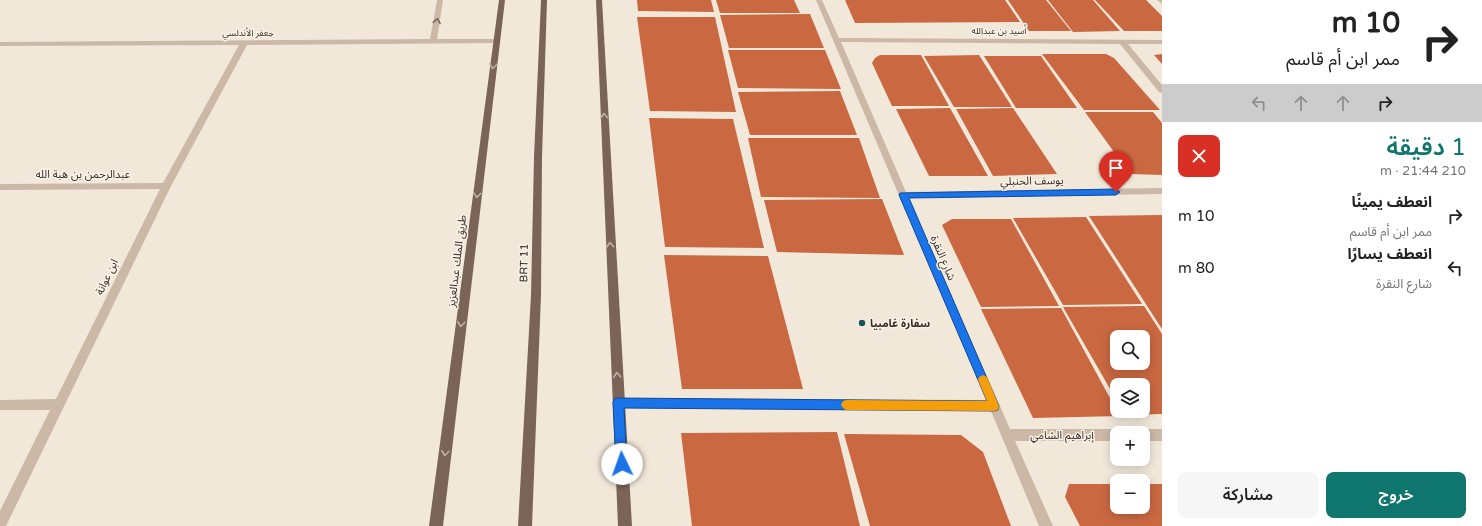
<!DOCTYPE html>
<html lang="ar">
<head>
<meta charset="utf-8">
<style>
	:root { --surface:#fff; --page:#f6f6f6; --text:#222; --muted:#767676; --accent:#0f766e }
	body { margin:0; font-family:"Varela Round","Noto Sans Arabic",sans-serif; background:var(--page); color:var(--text); direction:rtl; height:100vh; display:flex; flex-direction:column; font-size:15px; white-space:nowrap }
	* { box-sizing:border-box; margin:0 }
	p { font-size:13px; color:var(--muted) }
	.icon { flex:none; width:22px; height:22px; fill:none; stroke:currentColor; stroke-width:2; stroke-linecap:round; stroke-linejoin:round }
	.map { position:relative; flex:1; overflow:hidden; direction:ltr }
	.sheet { display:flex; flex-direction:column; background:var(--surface); width:320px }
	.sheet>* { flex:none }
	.banner { background:#fff; color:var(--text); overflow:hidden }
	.buttons { position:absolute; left:1110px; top:330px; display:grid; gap:8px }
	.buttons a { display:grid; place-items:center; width:40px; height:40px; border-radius:8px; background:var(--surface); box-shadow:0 2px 10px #0003; font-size:20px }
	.pin { position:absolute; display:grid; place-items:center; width:34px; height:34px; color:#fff; margin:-41px -17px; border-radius:50% 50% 50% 0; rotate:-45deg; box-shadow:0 0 4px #0007 }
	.pin .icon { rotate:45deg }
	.me { position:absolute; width:44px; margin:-22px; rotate:357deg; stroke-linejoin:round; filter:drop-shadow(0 0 3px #0008) }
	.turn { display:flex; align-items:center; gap:14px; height:84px; padding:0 16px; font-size:18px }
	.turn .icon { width:52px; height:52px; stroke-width:2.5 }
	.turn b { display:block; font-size:28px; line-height:34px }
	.lanes { display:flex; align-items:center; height:38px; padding:0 16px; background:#0003; justify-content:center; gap:20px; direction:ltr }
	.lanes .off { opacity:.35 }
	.round { display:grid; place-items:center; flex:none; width:42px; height:42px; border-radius:8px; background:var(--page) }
	.summary { display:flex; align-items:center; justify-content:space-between; height:68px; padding:0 16px }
	h1 { font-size:24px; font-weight:600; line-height:30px; color:var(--accent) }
	.cta { display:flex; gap:8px; margin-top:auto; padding:8px 16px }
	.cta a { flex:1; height:46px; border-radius:8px; background:var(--accent); color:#fff; font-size:16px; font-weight:600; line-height:46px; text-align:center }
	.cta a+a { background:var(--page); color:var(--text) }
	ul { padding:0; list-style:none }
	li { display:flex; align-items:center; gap:12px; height:52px; padding:0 16px }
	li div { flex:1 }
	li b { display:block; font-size:15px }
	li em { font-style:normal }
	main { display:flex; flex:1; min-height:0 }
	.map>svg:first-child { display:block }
</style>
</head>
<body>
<main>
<section class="sheet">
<div class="banner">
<div class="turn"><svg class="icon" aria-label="right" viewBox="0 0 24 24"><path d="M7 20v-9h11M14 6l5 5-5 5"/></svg><div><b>10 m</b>ممر ابن أم قاسم</div></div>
<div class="lanes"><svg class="icon off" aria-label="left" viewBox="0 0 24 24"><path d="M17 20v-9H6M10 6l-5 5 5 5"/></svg><svg class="icon off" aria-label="ahead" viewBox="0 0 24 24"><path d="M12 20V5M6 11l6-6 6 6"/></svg><svg class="icon off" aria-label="ahead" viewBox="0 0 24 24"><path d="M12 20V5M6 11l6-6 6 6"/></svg><svg class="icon" aria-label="right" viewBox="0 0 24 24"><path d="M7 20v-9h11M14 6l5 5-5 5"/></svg></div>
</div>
<div class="summary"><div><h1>1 دقيقة</h1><p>210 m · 21:44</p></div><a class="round" style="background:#d93025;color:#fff"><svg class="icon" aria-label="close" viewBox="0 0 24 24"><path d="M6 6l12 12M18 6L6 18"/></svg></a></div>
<ul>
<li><svg class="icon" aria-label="right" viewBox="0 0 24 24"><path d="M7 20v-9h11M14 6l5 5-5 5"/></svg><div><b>انعطف يمينًا</b><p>ممر ابن أم قاسم</p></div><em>10 m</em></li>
<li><svg class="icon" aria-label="left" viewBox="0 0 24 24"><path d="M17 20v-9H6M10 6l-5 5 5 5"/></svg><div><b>انعطف يسارًا</b><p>شارع النقرة</p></div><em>80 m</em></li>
</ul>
<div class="cta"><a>خروج</a><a>مشاركة</a></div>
</section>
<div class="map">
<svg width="1162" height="526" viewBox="0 0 1162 526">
	<rect width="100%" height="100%" fill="#f2e8da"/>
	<g fill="#c96841" fill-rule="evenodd">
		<polygon points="637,0 711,0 714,12 638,11"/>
		<polygon points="716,0 794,0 800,13 720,13"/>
		<polygon points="845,0 1005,0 1020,22 855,23"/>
		<polygon points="1008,0 1046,0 1071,31 1029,31"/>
		<polygon points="1048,0 1093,0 1120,31 1073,32"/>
		<polygon points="1095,0 1146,0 1162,16 1162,31 1124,31"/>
		<polygon points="810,14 824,48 729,48 720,15"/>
		<polygon points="637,17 715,17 736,112 650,111"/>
		<polygon points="728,50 825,50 841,89 738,88"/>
		<polygon points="1042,54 1106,54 1114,58 1160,110 1084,110"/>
		<polygon points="1162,54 1162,64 1154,55"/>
		<polygon points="880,55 921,55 949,106 892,106 872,63 875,58"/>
		<polygon points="979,55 1012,107 954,107 924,56"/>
		<polygon points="984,56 1041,56 1077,108 1016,108"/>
		<polygon points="840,91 857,135 750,135 738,92"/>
		<polygon points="950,108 988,176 929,176 896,109"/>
		<polygon points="1013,108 1057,174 993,176 956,109"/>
		<polygon points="1085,112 1153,112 1162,123 1162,175 1130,174"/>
		<polygon points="649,118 733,119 764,248 665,247"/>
		<polygon points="748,138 859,138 880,198 761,197"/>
		<polygon points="882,199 904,255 777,252 764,200"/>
		<polygon points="1162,215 1162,329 1089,216"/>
		<polygon points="1086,217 1142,304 1063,305 1013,218"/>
		<polygon points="952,219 1011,219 1059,306 981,307 942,225"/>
		<polygon points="664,255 768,256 803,389 682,389"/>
		<path d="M1144 306 1162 334V414L1125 415 1123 411H1143V385H1117V401L1063 307ZM1117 337H1143V363H1117Z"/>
		<polygon points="1061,308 1117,411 1120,416 1033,418 981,309"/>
		<polygon points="837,432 860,526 692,526 681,433"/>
		<polygon points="844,434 961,435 983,452 1011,526 870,526"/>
		<polygon points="1069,484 1117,484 1117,507 1143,507 1143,484 1162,484 1162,526 1080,526 1065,497"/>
	</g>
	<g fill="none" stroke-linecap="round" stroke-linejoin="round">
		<g fill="#cbb8a6" fill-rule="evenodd">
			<polygon points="437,0 443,0 437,39 496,39 500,41 496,43 247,45 171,186 6,526 0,526 0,511 50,410 0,410 0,400 56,399 160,189 0,190 0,184 163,183 239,45 0,46 0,42 430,39"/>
			<polygon points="816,0 822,0 839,38 1162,40 1162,44 1128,44 1162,85 1162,93 1159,92 1120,44 841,42 906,192 1162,188 1162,194 909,198 1010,429 1117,429 1121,431 1122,433 1117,433 1117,441 1015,441 1053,526 1039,526 991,411 618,408 614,407 612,403 614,399 618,398 986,400"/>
			<polygon points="1157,0 1162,0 1162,4"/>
			<polygon points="1143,429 1162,429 1162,441 1143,441 1143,433 1138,433"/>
		</g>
		<g fill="#796457" fill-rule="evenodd">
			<polygon points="499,0 505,0 443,526 429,526"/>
			<polygon points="541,0 547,0 542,157 541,295 532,526 518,526 531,295 534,157"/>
			<polygon points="596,0 602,0 632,526 618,526"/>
		</g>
	</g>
	<defs><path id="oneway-chevron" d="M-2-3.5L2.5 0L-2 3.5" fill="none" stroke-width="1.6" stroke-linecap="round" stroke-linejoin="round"/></defs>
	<use stroke="#796b60" href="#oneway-chevron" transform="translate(437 21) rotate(-80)"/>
	<g stroke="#c0b2a6">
		<use href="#oneway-chevron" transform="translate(493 66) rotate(97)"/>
		<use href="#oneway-chevron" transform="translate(604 116) rotate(-93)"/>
		<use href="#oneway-chevron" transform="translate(477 195) rotate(97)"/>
		<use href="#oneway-chevron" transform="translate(610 245) rotate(-93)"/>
		<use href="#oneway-chevron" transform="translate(461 324) rotate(97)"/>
		<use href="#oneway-chevron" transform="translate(617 375) rotate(-93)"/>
		<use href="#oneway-chevron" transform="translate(445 453) rotate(97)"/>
	</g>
	<polygon fill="#1a73e8" stroke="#114b97" points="1116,189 1120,192 1116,195 909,198 999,406 998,410 994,411 624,408 627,464 626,468 622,470 618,468 616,464 613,403 614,399 618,398 987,401 899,195 900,193"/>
	<polygon fill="#f59e0b" points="983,375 987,377 999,406 998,410 994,411 846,410 843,408 841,405 843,401 846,400 987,401 978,380 979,377"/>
	<circle fill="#1b5259" stroke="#faf2e6" stroke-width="1.5" cx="862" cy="323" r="4"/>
	<g text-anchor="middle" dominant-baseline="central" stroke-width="3" stroke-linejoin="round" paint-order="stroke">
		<g font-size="9" fill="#362c27" stroke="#faf2e6">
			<text x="999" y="31">أسيد بن عبدالله</text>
			<text x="248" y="33">جعفر الأندلسي</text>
		</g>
		<g font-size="11" fill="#362c27" stroke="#faf2e6">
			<text x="83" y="174">عبدالرحمن بن هبة الله</text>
			<text transform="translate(1032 181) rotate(-1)">يوسف الحنبلي</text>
			<text transform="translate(943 258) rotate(67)">شارع النقرة</text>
			<text transform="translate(457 261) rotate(-83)">طريق الملك عبدالعزيز</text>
			<text transform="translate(524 263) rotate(-89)">BRT 11</text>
			<text transform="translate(107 277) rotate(-64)">ابن عوانة</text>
			<text x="1062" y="435">إبراهيم الشامي</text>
		</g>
		<g font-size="11" font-weight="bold" fill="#362c27" stroke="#faf2e6" text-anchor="start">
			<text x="870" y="323">سفارة غامبيا</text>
		</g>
	</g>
</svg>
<div class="buttons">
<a><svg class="icon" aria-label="search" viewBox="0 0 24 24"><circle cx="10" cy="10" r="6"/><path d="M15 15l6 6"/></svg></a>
<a><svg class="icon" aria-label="layers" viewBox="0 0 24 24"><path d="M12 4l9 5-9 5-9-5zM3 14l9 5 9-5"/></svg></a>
<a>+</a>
<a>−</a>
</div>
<div class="pin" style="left:1116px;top:192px;background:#d93025"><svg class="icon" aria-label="arrive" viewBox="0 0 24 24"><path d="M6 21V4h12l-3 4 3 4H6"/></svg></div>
<svg class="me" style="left:622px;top:464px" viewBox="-20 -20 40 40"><circle r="19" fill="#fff"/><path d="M0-13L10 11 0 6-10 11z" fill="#1a73e8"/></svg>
</div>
</main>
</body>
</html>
